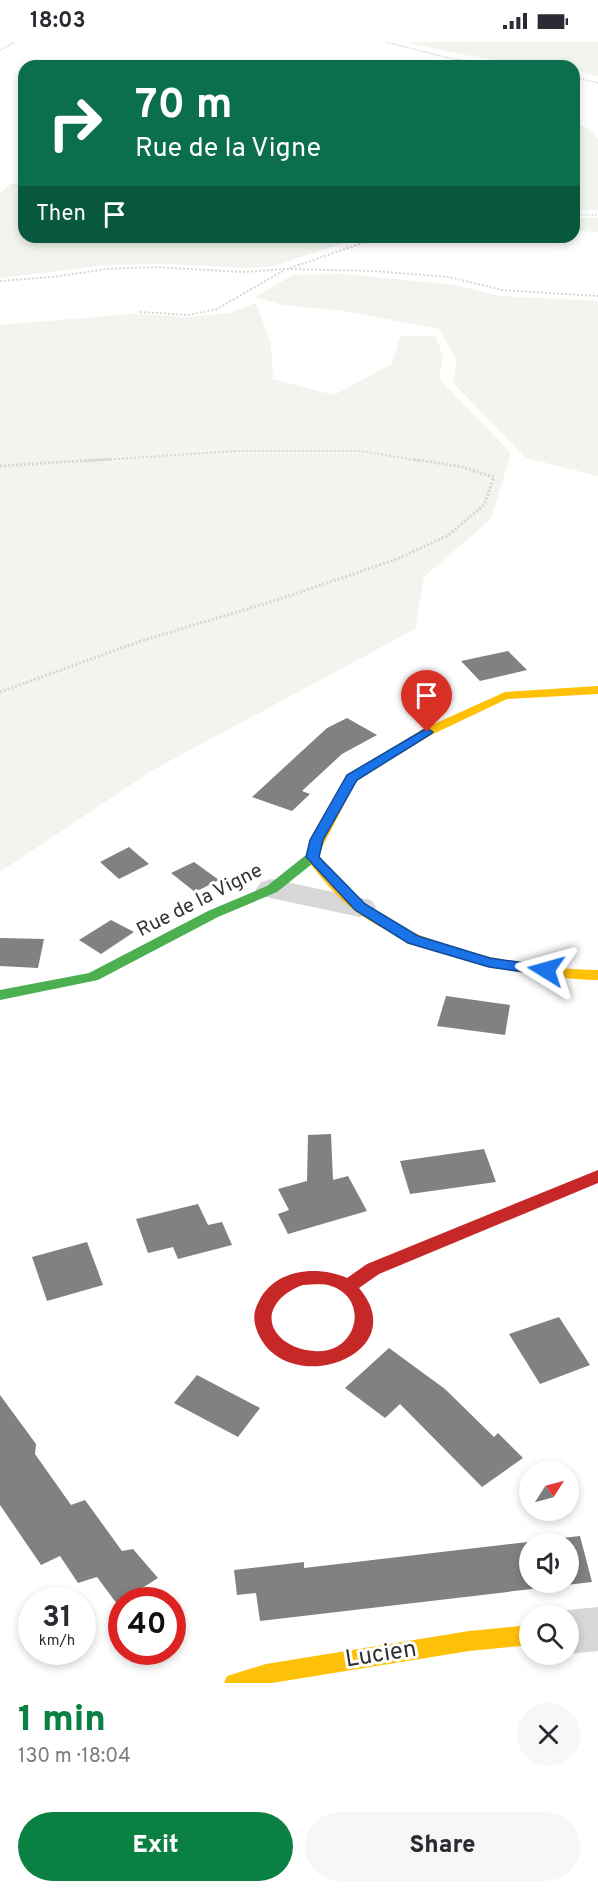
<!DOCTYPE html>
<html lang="en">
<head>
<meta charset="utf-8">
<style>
	:root { --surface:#fff; --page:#f7f7f7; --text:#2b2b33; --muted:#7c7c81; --accent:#0b8043 }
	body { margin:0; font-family:Overpass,sans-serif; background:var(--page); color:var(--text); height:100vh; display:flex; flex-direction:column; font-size:22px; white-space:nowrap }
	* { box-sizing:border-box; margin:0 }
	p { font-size:20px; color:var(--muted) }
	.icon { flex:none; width:33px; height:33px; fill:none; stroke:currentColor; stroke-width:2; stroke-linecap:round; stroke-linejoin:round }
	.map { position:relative; height:1641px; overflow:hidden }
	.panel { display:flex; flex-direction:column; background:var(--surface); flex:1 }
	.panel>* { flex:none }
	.hud { position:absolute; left:18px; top:18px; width:562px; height:183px; border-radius:18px; box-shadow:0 3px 9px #0003; background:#0b6e4f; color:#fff; overflow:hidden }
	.needle { width:39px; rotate:54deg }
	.fabs { position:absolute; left:519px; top:1419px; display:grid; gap:12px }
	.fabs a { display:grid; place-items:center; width:60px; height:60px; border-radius:50%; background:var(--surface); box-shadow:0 3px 9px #0003; font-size:30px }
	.speed { position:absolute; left:18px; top:1545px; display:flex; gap:12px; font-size:30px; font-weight:700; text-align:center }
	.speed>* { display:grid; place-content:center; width:78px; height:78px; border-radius:50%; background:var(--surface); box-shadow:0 3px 9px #0003; line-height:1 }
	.speed small { font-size:15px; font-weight:400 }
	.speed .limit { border:9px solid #d22; background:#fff; color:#111 }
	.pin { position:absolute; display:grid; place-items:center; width:51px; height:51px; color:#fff; margin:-62px -26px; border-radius:50% 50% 50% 0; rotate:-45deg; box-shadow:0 0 6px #0007 }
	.pin .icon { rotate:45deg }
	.me { position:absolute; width:66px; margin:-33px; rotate:278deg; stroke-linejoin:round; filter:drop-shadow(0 0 4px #0008) }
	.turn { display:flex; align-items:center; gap:21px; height:126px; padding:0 18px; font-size:27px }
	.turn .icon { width:78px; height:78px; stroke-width:2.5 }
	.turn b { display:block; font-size:42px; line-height:51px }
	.then { display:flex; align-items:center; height:57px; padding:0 18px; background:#0003; gap:12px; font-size:22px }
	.round { display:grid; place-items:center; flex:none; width:63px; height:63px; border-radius:32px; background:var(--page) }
	.summary { display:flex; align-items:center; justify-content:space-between; height:102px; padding:0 18px }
	h1 { font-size:36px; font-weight:800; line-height:45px; color:var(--accent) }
	.button { display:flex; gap:12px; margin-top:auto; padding:12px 18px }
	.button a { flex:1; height:69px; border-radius:36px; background:var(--accent); color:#fff; font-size:24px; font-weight:800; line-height:69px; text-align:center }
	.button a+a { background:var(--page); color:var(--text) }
	.status { display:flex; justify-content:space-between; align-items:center; height:42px; padding:0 30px; background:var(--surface); direction:ltr }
	.status svg { height:16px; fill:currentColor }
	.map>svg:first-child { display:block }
</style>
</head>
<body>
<div class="status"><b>18:03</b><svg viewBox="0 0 49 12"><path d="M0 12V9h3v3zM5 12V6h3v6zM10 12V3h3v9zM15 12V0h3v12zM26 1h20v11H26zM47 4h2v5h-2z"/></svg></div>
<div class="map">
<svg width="598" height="1641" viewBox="0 0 598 1641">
	<rect width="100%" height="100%" fill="#fff"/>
	<g fill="#f1f5ed">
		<path d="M405 0H598V34L575 28 574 24C518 24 460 13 405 0Z"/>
		<polygon points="579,83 588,86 598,97 598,168 575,169 575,86"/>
		<polygon points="24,139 24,195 361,195 274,224 248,226 163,222 108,223 0,236 0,151 11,142"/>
		<polygon points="574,176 598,176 598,190 575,189"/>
		<polygon points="343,232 456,243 499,254 598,259 598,434 526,416 453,341 457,319 439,287 345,269 282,263 255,255 293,233"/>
		<polygon points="256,261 271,302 273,337 334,353 392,322 400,294 436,294 443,315 439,337 511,411 491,477 424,535 415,587 153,728 0,830 0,283 132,272 190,275 229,271"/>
	</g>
	<g fill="#818181" fill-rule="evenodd">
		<polygon points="508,609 527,628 480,639 461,619"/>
		<polygon points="347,676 377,693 342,712 302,749 310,752 292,769 252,755 327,686"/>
		<polygon points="129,805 149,822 119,837 100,820"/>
		<polygon points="194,820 219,838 195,850 171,831"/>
		<polygon points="111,878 134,890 101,912 79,898"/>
		<polygon points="0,896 44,897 38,926 0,924"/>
		<polygon points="446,954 510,963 505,993 437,984"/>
		<polygon points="331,1092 333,1138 348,1134 367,1169 288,1192 278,1172 289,1168 278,1147 307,1139 308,1093"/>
		<polygon points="484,1107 496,1140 410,1152 400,1119"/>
		<polygon points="198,1162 208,1183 222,1180 232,1203 178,1217 173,1205 148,1211 136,1177"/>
		<polygon points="87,1200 103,1243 47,1259 32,1215"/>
		<polygon points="559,1275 590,1323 540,1342 509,1292"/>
		<polygon points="389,1306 445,1347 494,1395 498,1391 523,1416 482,1445 400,1362 385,1376 345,1346"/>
		<polygon points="197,1333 260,1366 238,1395 174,1361"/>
		<polygon points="0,1353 36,1402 35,1412 71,1463 85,1458 122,1509 133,1507 158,1536 117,1562 97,1535 78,1541 60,1514 41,1523 0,1463"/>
		<path d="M580 1494 592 1540 260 1579 256 1551 237 1553 234 1528 304 1520V1526ZM530 1502H568V1540H530Z"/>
	</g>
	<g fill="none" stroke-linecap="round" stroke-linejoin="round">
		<g stroke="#d6d6d6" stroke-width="1.5" stroke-dasharray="1.5 1.5" stroke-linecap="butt">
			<polyline points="386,0 453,17 507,24"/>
			<polyline points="0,8 15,0"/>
			<polyline points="574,35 598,41"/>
			<polyline points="574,173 598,173"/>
		</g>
		<g stroke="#d6d6d6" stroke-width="2" stroke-dasharray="2 2" stroke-linecap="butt">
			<polyline points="290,226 380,195"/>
			<polyline points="0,239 52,235 107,227 155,225 242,230 286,227 373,229 449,235 502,248 598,254"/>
			<polyline points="140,270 188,273 217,267 283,229"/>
			<polyline points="86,419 237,409 361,409 421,419"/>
		</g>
		<g stroke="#d6d6d6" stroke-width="3" stroke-dasharray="2 2" stroke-linecap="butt">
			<polyline points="0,424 110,417"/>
			<polyline points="0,650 141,599 277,558 397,517 447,494 484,463 494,435 462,425 412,417"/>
		</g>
		<g fill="#d7d7d7" fill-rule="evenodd">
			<polygon points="272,837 371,858 376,865 371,872 360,875 261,854 256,847 261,840"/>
			<polygon points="598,1565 598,1609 568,1612 568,1574 552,1574 568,1568"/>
		</g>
		<polygon fill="#4caf50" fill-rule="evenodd" points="315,802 322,806 317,818 277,850 218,875 98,938 0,958 0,948 89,931 208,869 267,844 306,813 310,803"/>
		<g fill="#ffc107" fill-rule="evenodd">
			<polygon points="598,644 598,652 507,657 431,693 357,738 320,809 315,810 308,806 348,733 423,687 505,650"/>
			<path d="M312 811 317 812C332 828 346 848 364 862 424 907 524 927 598 928V938C522 936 417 914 355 869 336 855 319 833 305 815Z"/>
			<polygon points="530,1583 530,1603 469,1609 272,1641 224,1641 227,1634 266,1622 469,1589"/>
		</g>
		<path fill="#c62828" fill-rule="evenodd" d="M598 1128V1141L379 1232 359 1246C417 1314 281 1361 256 1286 253 1276 254 1268 259 1259 275 1227 317 1223 347 1236L367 1222ZM303 1243C312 1243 322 1241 331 1244 371 1257 357 1313 314 1309 301 1308 289 1304 280 1295 259 1273 281 1250 303 1243Z"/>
	</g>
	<polygon fill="#1a73e8" stroke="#114b97" stroke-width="1.5" points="427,686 433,690 431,692 357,738 323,798 319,815 365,862 418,894 490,916 552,925 554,928 552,931 546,933 489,925 408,901 355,868 306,815 310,798 347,733"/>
	<g text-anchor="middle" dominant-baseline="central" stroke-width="6" stroke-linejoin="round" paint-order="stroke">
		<g font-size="20" fill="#333" stroke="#fff">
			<text transform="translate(200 859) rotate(-27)">Rue de la Vigne</text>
		</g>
		<g font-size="24" fill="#333" stroke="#fff">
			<text transform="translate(381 1613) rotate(-9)">Lucien</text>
		</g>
	</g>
</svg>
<div class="fabs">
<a><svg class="needle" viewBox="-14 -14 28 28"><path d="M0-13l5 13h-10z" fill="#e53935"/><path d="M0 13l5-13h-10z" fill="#7c7c81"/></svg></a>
<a><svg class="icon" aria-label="sound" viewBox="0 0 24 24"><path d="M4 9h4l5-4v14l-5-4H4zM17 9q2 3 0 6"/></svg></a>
<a><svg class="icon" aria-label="search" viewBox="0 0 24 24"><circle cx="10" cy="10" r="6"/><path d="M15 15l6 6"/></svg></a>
</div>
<div class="speed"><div>31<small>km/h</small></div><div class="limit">40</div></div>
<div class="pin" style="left:427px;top:690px;background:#d93025"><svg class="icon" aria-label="arrive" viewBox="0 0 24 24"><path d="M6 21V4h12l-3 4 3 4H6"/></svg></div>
<svg class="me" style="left:546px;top:928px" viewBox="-20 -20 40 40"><path d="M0-17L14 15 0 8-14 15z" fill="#1a73e8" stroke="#fff" stroke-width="4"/></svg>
<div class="hud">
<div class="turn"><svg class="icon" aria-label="right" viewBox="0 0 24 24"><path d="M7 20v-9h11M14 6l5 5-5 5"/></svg><div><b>70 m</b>Rue de la Vigne</div></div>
<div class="then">Then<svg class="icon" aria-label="arrive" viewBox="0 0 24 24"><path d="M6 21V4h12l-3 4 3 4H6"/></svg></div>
</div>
</div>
<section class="panel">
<div class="summary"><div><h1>1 min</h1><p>130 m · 18:04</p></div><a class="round"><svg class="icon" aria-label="close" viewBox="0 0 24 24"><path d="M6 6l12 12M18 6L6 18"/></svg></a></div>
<div class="button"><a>Exit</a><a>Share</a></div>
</section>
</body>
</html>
